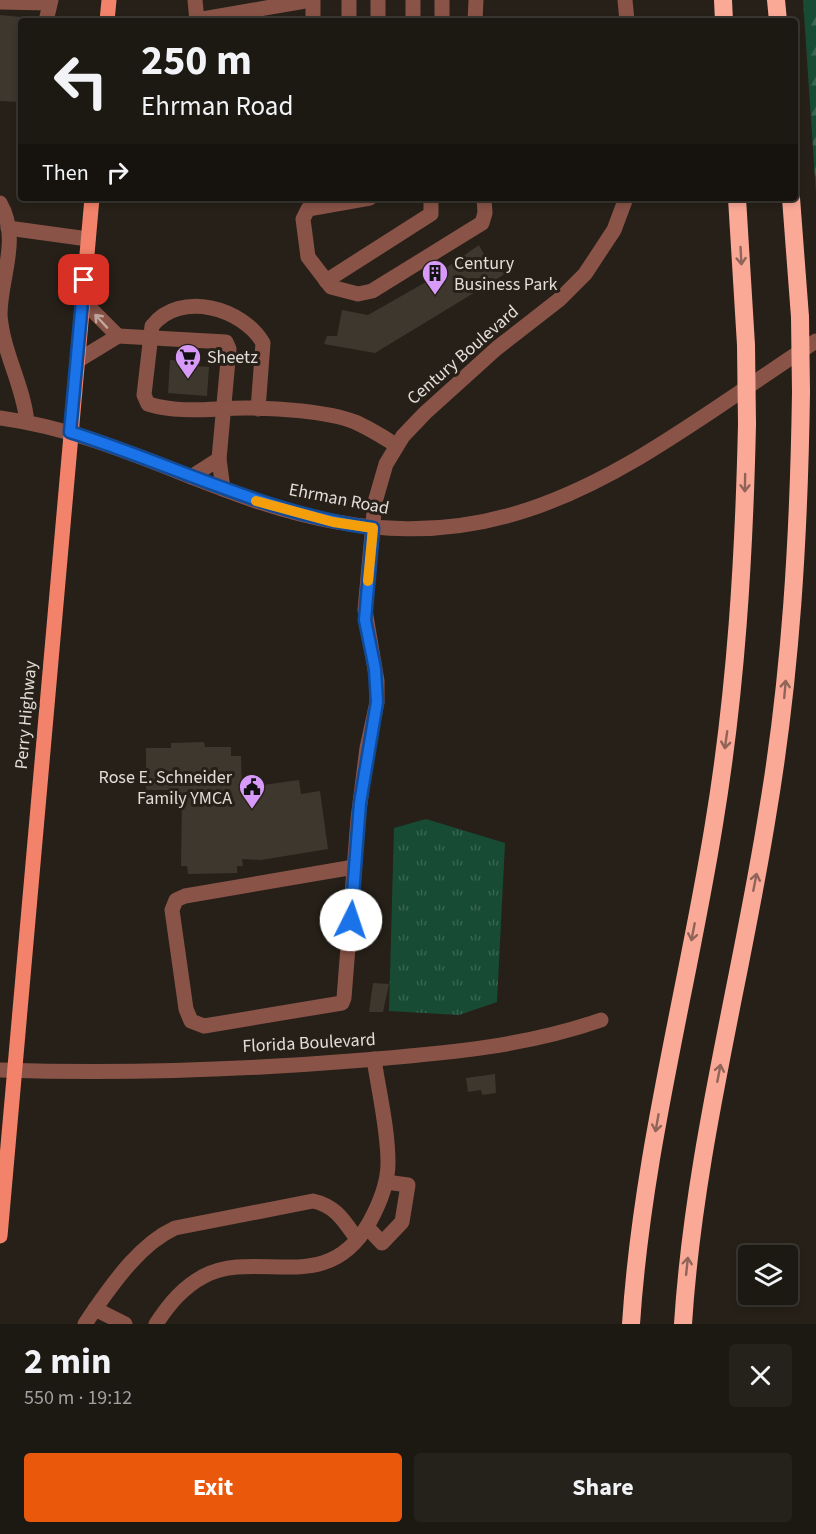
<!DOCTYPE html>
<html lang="en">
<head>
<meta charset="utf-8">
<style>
	:root { --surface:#1c1812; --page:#25211b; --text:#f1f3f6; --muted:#a0a09f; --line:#3a3732; --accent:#ea580c }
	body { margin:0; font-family:"Source Sans 3",sans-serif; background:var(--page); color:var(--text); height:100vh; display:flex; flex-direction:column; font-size:22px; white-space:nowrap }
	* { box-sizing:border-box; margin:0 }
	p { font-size:20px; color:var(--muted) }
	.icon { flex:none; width:33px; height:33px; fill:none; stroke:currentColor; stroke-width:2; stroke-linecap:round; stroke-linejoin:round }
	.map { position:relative; height:1324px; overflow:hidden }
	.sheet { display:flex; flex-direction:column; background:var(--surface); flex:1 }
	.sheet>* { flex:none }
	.guide { position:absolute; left:18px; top:18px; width:780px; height:183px; border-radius:6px; box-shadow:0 3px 9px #0003,0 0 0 2px var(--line); background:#1c1812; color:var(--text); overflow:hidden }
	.fabs { position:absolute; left:738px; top:1245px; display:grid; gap:12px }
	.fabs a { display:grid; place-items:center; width:60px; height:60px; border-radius:6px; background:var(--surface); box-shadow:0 3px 9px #0003,0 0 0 2px var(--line); font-size:30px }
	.pin { position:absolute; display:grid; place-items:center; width:51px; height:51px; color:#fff; margin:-26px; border-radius:12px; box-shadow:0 3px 9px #0006 }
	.me { position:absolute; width:66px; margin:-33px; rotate:4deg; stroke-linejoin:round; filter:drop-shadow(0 0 4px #0008) }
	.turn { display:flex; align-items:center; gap:21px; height:126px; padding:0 24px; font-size:27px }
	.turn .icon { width:78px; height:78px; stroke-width:2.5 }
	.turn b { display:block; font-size:42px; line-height:51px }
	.then { display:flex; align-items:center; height:57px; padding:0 24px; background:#0003; gap:12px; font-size:22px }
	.round { display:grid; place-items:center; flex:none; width:63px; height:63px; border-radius:6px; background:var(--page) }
	.head { display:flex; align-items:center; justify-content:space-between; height:102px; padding:0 24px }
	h1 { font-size:36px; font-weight:700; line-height:45px }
	.action { display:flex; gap:12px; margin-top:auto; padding:12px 24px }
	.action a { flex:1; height:69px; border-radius:6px; background:var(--accent); color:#fff; font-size:24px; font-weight:700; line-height:69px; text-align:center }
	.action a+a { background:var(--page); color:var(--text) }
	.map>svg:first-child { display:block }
</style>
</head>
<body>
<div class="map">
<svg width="816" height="1324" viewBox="0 0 816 1324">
	<defs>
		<pattern id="forest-firs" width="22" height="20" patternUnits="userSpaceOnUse" patternTransform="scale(1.5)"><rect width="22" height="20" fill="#174b34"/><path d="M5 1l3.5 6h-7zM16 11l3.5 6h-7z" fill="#386451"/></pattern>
		<pattern id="park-tufts" width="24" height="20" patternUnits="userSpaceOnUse" patternTransform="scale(1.5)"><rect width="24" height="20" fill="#174b34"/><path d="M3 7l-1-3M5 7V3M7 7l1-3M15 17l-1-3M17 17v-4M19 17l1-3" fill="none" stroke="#386451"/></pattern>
	</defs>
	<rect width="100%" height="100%" fill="#262018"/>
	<polygon fill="url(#forest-firs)" points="803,0 816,0 816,193"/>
	<polygon fill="url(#park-tufts)" points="426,819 505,843 497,1002 459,1015 389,1011 394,828"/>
	<g fill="#3e372e">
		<polygon points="0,15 21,17 21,102 0,101"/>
		<polygon points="479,245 493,271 500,268 505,274 375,353 324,344 327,336 337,336 342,310 368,315 426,282"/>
		<polygon points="170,360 182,361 181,365 209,367 207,396 168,393"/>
		<polygon points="204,742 205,747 231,747 231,756 241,756 242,788 299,780 301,794 320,791 328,849 261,860 242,859 243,866 237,866 237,873 188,874 187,866 181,866 182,799 168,799 168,790 146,790 146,748 171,748 171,743"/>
		<polygon points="373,983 389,984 383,1012 369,1012"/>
		<polygon points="495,1074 496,1093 482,1095 481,1090 468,1092 466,1078"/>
	</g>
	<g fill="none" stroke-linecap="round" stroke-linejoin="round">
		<g stroke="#895347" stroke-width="15">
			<polyline points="195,0 197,21"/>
			<polyline points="313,0 313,21"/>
			<polyline points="349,0 349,21"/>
			<polyline points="378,0 378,21"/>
			<polyline points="625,0 627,21"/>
			<polyline points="0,2 48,3"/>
			<polyline points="197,20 311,0"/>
			<polyline points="46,21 51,0"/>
			<polyline points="413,21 413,0"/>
			<polyline points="442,21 442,0"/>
			<polyline points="475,21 476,0"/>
			<polyline points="370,198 308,209 303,219 308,257 331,287 358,294 372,291 482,223 485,213 484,198"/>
			<path d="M0 203C21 240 0 277 0 315 3 353 23 384 27 422"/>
			<polyline points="8,228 88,239"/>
			<polyline points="326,281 431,214 431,198"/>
			<polyline points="118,336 226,342 229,349 219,459 223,489"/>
			<polyline points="77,361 118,336 82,300"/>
			<path d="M258 409 263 343C243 308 180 290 152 326L144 395 148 404C180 414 213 408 245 408 276 408 327 411 355 422 369 428 383 437 396 445"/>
			<path d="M0 418C95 431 172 473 262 503 503 582 626 466 816 341"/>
			<polyline points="191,477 219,459"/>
			<polyline points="354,867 185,896 176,900 172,910 186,1009 191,1021 204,1026 342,1003 344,998 358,819 367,748 377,702 377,681 365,610 375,502 386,464 403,436 425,413 497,348 560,299 585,274 614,230 626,198"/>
			<path d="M0 1070C121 1074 243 1070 364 1060 445 1053 524 1047 601 1020"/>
			<polyline points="367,1227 382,1243 402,1222 408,1185 386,1182"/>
			<polyline points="85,1324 95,1309"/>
			<path d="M125 1324 95 1309C116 1279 142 1243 175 1228L313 1201C336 1206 344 1221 357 1239"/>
			<path d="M156 1324C169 1304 183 1287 204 1276 259 1248 326 1298 369 1223 379 1205 388 1184 388 1163 388 1129 379 1093 374 1059"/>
		</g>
		<g stroke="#f2826a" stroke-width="15">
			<polyline points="107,21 109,0"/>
			<polyline points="0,1236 92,198"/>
		</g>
		<g stroke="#fba997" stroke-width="18">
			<polyline points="723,0 724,21"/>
			<polyline points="776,0 778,21"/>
			<polyline points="737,198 746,345"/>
			<polyline points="791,198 800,317"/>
			<path d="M631 1324C642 1155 687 991 714 824 736 691 744 559 747 424"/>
			<path d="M683 1324C694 1152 740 985 767 816 791 675 799 534 801 392"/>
		</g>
		<g stroke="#fba997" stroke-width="18">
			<polyline points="800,317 801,392"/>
			<polyline points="746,345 747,424"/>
		</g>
	</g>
	<defs><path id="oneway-shaft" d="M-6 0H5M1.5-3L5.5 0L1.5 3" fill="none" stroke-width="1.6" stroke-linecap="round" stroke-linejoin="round" transform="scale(1.5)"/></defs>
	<g stroke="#906458">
		<use href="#oneway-shaft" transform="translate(741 256) rotate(87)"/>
		<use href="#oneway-shaft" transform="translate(745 483) rotate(91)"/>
		<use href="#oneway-shaft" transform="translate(785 689) rotate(-85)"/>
		<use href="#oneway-shaft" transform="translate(726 740) rotate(98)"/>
		<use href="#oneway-shaft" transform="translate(755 882) rotate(-79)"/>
		<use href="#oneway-shaft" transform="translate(693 932) rotate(101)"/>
		<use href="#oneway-shaft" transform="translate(719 1073) rotate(-79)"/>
		<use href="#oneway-shaft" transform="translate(657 1123) rotate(100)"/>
		<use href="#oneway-shaft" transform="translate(687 1266) rotate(-84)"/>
	</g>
	<use stroke="#bea69d" href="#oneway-shaft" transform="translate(101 321) rotate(-133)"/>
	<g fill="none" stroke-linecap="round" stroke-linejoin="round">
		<g stroke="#114b97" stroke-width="15">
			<path id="route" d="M84 280 70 432C172 464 266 514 373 528L365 620 375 669 377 702 360 803 351 920"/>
		</g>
		<use href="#route" stroke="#1a73e8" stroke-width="10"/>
		<polyline stroke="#f59e0b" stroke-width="10" points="256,501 333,522 373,528 368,581"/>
	</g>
	<defs>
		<g id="building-pin" transform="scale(1.35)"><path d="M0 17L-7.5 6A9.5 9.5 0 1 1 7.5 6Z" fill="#d89af8" stroke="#262018"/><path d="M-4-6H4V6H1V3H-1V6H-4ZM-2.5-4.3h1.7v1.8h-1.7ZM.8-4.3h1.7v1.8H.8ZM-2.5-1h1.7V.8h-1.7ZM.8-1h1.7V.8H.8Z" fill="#111"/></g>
		<g id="supermarket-pin" transform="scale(1.35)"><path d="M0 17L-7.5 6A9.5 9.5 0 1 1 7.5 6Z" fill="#d89af8" stroke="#262018"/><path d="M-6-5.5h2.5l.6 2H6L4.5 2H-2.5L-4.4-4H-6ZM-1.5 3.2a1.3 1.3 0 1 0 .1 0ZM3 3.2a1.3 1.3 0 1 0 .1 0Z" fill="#111"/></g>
		<g id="civic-pin" transform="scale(1.35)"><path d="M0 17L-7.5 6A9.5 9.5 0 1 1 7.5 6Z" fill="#d89af8" stroke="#262018"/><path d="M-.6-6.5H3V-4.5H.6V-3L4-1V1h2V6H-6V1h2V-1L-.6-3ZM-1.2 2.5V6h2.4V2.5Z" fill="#111"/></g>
	</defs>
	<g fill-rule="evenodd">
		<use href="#building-pin" x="435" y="273"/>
		<use href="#supermarket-pin" x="188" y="357"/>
		<use href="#civic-pin" x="252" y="787"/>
	</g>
	<g text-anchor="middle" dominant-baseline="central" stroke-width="6" stroke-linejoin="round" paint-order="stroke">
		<g font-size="18" fill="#e1ddd7" stroke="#262018" text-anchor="start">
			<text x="454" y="263">Century<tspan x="454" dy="21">Business Park</tspan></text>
			<text x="207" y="357">Sheetz</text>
			<text x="232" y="777" text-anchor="end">Rose E. Schneider<tspan x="232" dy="21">Family YMCA</tspan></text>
		</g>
		<g font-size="18" fill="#e1ddd7" stroke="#262018">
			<text transform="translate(463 355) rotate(-41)">Century Boulevard</text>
			<text transform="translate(339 499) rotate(11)">Ehrman Road</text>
			<text transform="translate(26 715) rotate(-85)">Perry Highway</text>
			<text transform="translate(309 1043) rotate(-3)">Florida Boulevard</text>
		</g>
	</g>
</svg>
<div class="fabs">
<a><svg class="icon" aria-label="layers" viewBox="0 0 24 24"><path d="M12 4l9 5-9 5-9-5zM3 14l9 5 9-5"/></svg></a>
</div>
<div class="pin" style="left:84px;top:280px;background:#d93025"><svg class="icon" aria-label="arrive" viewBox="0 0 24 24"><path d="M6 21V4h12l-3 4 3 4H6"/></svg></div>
<svg class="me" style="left:351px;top:920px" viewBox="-20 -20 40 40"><circle r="19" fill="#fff"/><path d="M0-13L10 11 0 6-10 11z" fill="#1a73e8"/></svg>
<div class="guide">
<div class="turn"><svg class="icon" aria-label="left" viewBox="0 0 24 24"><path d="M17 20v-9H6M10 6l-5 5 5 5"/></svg><div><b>250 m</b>Ehrman Road</div></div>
<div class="then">Then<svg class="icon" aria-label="right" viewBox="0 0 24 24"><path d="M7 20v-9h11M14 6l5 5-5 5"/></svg></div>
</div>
</div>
<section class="sheet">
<div class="head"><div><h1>2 min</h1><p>550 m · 19:12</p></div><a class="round"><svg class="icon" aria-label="close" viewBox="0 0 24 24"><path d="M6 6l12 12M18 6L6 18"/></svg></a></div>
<div class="action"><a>Exit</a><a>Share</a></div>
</section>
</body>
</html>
